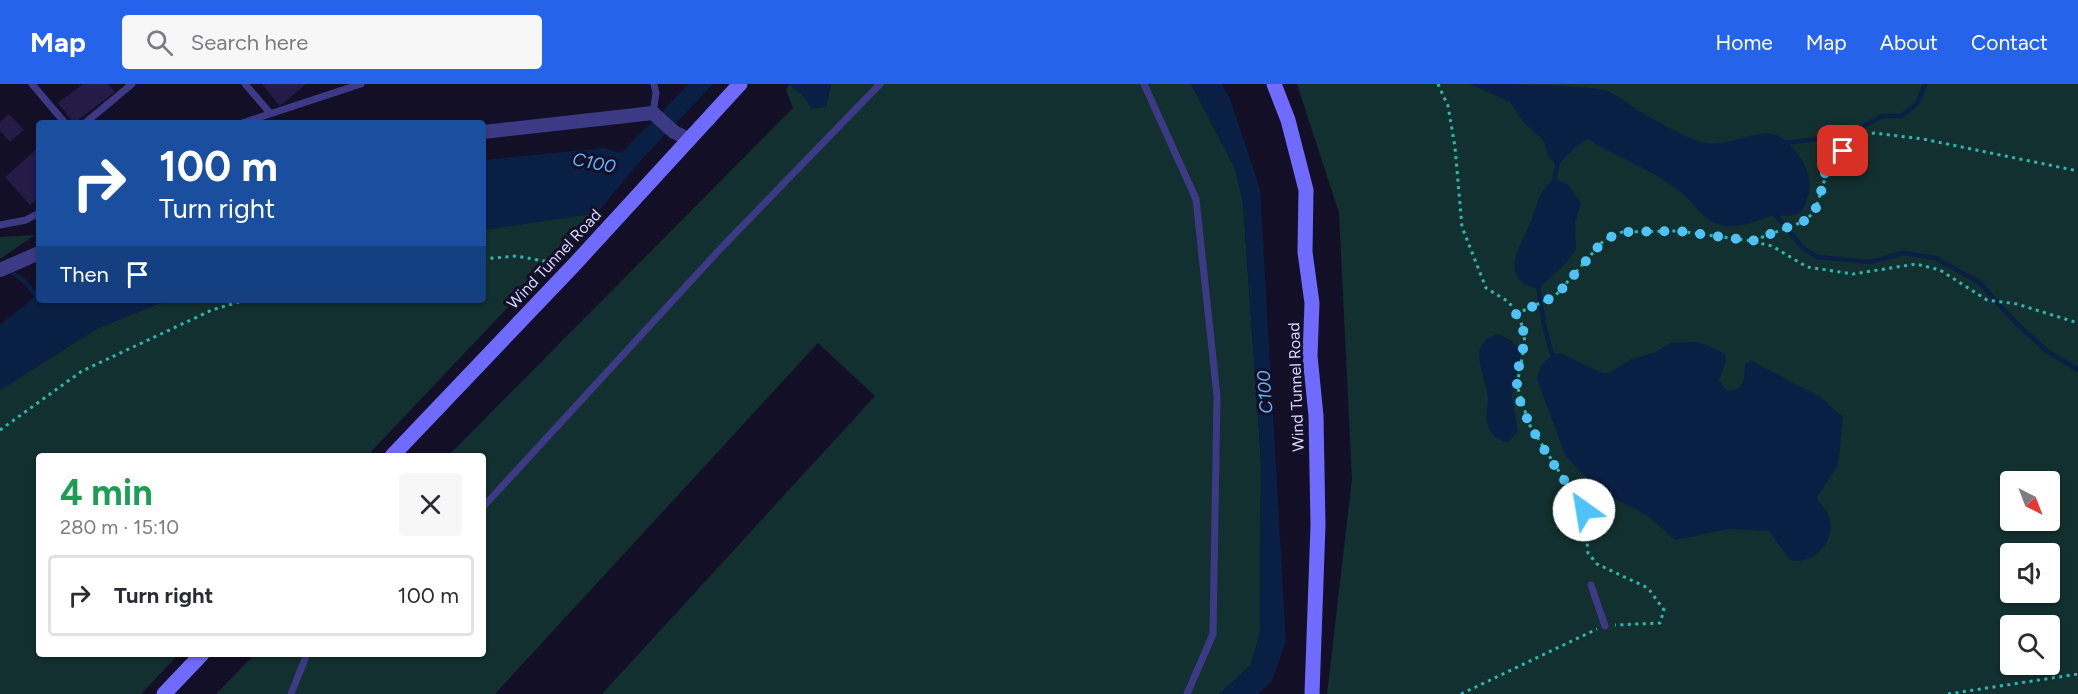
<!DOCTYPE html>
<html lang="en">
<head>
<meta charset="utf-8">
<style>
	:root { --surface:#fff; --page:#f7f7f7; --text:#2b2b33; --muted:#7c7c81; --line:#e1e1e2; --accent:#2563eb }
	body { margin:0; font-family:Figtree,sans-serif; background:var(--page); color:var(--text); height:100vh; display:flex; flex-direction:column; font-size:22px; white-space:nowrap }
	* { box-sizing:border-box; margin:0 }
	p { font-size:20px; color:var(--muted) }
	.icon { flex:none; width:33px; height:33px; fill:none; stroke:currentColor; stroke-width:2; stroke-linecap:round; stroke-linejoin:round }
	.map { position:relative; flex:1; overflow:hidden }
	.details { position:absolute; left:36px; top:369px; width:450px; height:204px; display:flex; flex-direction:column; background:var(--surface); border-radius:6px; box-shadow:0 2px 4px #0004 }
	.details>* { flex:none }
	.banner { position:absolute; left:36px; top:36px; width:450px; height:183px; border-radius:6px; box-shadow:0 2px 4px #0004; background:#1a4fa0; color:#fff; overflow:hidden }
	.needle { width:39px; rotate:138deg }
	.controls { position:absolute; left:2000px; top:387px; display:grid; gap:12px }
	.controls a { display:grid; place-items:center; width:60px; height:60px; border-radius:6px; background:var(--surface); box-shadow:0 2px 4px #0004; font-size:30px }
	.pin { position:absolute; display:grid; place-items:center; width:51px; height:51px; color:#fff; margin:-26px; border-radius:12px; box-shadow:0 3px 9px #0006 }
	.me { position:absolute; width:66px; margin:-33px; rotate:328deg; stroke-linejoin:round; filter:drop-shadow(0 0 4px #0008) }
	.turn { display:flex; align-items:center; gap:21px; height:126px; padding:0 24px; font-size:27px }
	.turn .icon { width:78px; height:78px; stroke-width:2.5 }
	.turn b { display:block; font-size:42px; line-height:51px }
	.then { display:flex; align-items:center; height:57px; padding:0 24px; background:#0003; gap:12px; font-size:22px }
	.round { display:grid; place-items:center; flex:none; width:63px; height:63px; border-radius:6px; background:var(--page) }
	.head { display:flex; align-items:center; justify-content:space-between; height:102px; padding:0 24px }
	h1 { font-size:36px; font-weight:700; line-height:45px; color:#1e9e55 }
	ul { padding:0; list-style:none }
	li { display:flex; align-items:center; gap:18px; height:81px; margin:0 12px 9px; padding:0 12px; border:3px solid var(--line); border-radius:6px }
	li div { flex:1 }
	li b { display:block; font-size:22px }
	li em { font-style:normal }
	header { display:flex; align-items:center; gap:36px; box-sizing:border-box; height:84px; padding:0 30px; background:var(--accent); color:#fff }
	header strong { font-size:28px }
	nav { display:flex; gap:33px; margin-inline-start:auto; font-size:21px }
	.search { width:420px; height:54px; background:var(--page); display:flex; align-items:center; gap:15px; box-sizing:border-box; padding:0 21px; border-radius:6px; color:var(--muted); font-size:22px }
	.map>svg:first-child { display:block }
</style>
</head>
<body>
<header>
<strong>Map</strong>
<div class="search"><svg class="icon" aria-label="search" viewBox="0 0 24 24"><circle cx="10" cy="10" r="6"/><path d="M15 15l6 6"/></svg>Search here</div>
<nav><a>Home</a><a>Map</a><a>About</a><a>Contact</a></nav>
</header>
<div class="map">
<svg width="2078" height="610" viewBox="0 0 2078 610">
	<rect width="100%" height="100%" fill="#130f26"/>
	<g fill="#12302f" fill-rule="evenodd">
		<polygon points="789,0 804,12 826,23 831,0 1191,0 1235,84 1243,118 1261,377 1260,549 1251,581 1219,610 602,610 875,312 818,259 495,610 216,610 255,570 483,570 483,372 448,372 793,24 786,6"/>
		<path d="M1297 0H2078V610H1327L1352 395 1339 129ZM2010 398H2049V436H2010ZM2010 470H2049V508H2010ZM2010 542H2049V580H2010Z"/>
		<polygon points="597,129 367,372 39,372 39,570 179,570 141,610 0,610 0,306 98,244 168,216 483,216 483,146"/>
		<polygon points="35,151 0,175 0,153"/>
	</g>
	<g fill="#0a1f44">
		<polygon points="689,0 713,0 642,75 597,129 483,146 483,76 604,64 621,69"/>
		<polygon points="789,0 831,0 826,23 811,25 804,12"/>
		<polygon points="1191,0 1222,0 1230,15 1260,105 1286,557 1272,597 1258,610 1219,610 1251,581 1260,549 1261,377 1243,118 1235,84"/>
		<path d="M1470 0C1507 0 1573 0 1605 6 1617 10 1626 18 1636 25 1654 35 1681 52 1701 58 1729 66 1763 38 1783 55 1803 71 1816 93 1806 118 1804 122 1804 126 1799 129 1790 134 1778 130 1768 133 1752 139 1737 145 1720 141 1704 137 1697 123 1686 113 1658 87 1619 75 1588 55L1577 62 1557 82 1548 72 1544 57 1523 38 1510 18Z"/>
		<path d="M1556 95 1569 101 1581 119 1575 139 1576 165 1567 178 1538 205C1495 196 1523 157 1532 135 1538 119 1539 104 1556 95Z"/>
		<polygon points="39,209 39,216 168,216 98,244 0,306 0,241"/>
		<path d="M1499 250 1512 257 1521 269 1512 312 1518 347 1509 358C1500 358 1491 352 1488 342 1485 334 1488 323 1488 314 1486 291 1464 258 1499 250Z"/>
		<path d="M1693 258 1707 261 1725 270 1726 277 1719 296 1727 307C1746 306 1744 295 1745 280L1752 277 1820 313 1843 333 1838 381 1817 413C1819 420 1825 423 1828 430 1839 454 1815 482 1790 476L1769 447 1728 445 1675 456 1648 432 1610 412 1592 399 1566 373 1537 295 1541 282 1552 271 1560 269 1602 289H1609L1632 275 1653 269 1671 259Z"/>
	</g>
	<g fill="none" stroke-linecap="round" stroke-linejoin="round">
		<g stroke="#0a1f44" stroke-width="4.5">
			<polyline points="1783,59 1846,52 1882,32 1901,32 1917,20 1925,0"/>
			<polyline points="1553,102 1558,77"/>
			<polyline points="1773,128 1803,164 1817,173 1870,178 1903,169 1935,174 1979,198 2015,238 2047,267 2078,286"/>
			<polyline points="7,185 24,197 36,211"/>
			<polyline points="1538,201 1544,241 1553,275"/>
		</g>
	</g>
	<g fill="#241b47">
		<polygon points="83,0 108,0 115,8 74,39 58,19"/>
		<polygon points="262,0 306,0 280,22"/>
		<polygon points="9,30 24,46 10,58 0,47 0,38"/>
		<polygon points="39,63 39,113 30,121 5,93"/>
	</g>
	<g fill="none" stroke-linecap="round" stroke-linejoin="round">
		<g stroke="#2fb8b0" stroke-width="3" stroke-dasharray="3 4.5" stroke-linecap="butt">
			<polyline points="1438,0 1448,22 1455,63 1462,143 1486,204 1509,218 1521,238 1525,258 1517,301 1529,340 1584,427 1588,469 1597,480 1648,504 1664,526 1660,539 1615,541"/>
			<polyline points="1754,158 1772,162 1807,183 1853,190 1916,180 1940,186 1987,216 2017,220 2078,239"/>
			<polyline points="483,175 516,172 555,179"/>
			<polyline points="1516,230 1555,212 1604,156 1622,148 1678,147 1752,157 1805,137 1815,127 1824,98 1826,81 1860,53 1874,49 1923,55 2078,87"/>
			<polyline points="0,346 82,287 212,226 245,216"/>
			<polyline points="1461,610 1597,545"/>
			<polyline points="1948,610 2078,590"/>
		</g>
		<g stroke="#3d3a85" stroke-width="7">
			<polyline points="32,0 65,39"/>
			<polyline points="245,0 270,29"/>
			<polyline points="1144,0 1196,115 1217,312 1213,550 1187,610"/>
			<polyline points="653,29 656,9 654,0"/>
			<polyline points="85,39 132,0"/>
			<polyline points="242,39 361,0"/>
			<polyline points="0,141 26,136 39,129"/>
			<polyline points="483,423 722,163 880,0"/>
			<polyline points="1591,501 1605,542"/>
			<polyline points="291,610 307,570"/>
		</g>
		<g stroke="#3d3a85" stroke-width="14">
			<polyline points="483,48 653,29 674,48 689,55"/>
			<polyline points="0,186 39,169"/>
		</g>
		<g stroke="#6f6bff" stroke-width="15">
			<polyline points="1274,0 1288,36 1306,106 1305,168 1312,219 1310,272 1316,332 1318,441 1312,610"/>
			<polyline points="392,372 573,182 740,0"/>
			<polyline points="164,610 202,570"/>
		</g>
	</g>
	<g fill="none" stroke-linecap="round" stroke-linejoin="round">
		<path stroke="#4fc3f7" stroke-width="10" stroke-dasharray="0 18" d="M1584 426C1565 395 1519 337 1517 301 1516 273 1534 258 1516 230L1556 212 1604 156 1622 148 1678 147 1752 157 1804 137 1815 127 1824 98 1826 81 1843 67"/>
	</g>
	<g text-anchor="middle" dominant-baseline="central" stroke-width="6" stroke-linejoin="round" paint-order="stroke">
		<g font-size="16" fill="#d9d4ff" stroke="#130f26">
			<text transform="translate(554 175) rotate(-47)">Wind Tunnel Road</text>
			<text transform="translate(1296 303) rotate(-92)">Wind Tunnel Road</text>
		</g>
		<g font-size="18" font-style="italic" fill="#62b6ff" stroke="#130f26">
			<text transform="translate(594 79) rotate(11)">C100</text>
			<text transform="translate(1265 308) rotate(-94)">C100</text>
		</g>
	</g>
</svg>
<div class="controls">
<a><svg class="needle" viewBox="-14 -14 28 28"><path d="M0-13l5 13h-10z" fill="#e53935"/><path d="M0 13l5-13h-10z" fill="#7c7c81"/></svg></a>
<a><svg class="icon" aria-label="sound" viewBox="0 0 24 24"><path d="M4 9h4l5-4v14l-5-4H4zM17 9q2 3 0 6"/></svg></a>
<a><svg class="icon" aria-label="search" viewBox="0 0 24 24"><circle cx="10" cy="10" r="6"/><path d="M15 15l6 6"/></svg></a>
</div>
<div class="pin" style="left:1843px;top:67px;background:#d93025"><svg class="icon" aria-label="arrive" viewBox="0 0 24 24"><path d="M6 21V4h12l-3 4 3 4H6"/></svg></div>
<svg class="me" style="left:1584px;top:426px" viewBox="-20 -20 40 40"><circle r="19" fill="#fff"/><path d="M0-13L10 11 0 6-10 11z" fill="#4fc3f7"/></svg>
<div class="banner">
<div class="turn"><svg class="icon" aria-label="right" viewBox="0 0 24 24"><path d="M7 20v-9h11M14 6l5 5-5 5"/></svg><div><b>100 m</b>Turn right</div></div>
<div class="then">Then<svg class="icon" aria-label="arrive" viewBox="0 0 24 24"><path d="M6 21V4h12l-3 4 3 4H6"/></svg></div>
</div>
<section class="details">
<div class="head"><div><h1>4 min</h1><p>280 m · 15:10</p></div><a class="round"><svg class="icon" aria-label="close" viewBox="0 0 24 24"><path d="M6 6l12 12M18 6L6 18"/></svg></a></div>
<ul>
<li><svg class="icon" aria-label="right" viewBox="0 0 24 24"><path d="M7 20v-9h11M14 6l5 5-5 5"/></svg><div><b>Turn right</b></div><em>100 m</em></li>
</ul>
</section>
</div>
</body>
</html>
